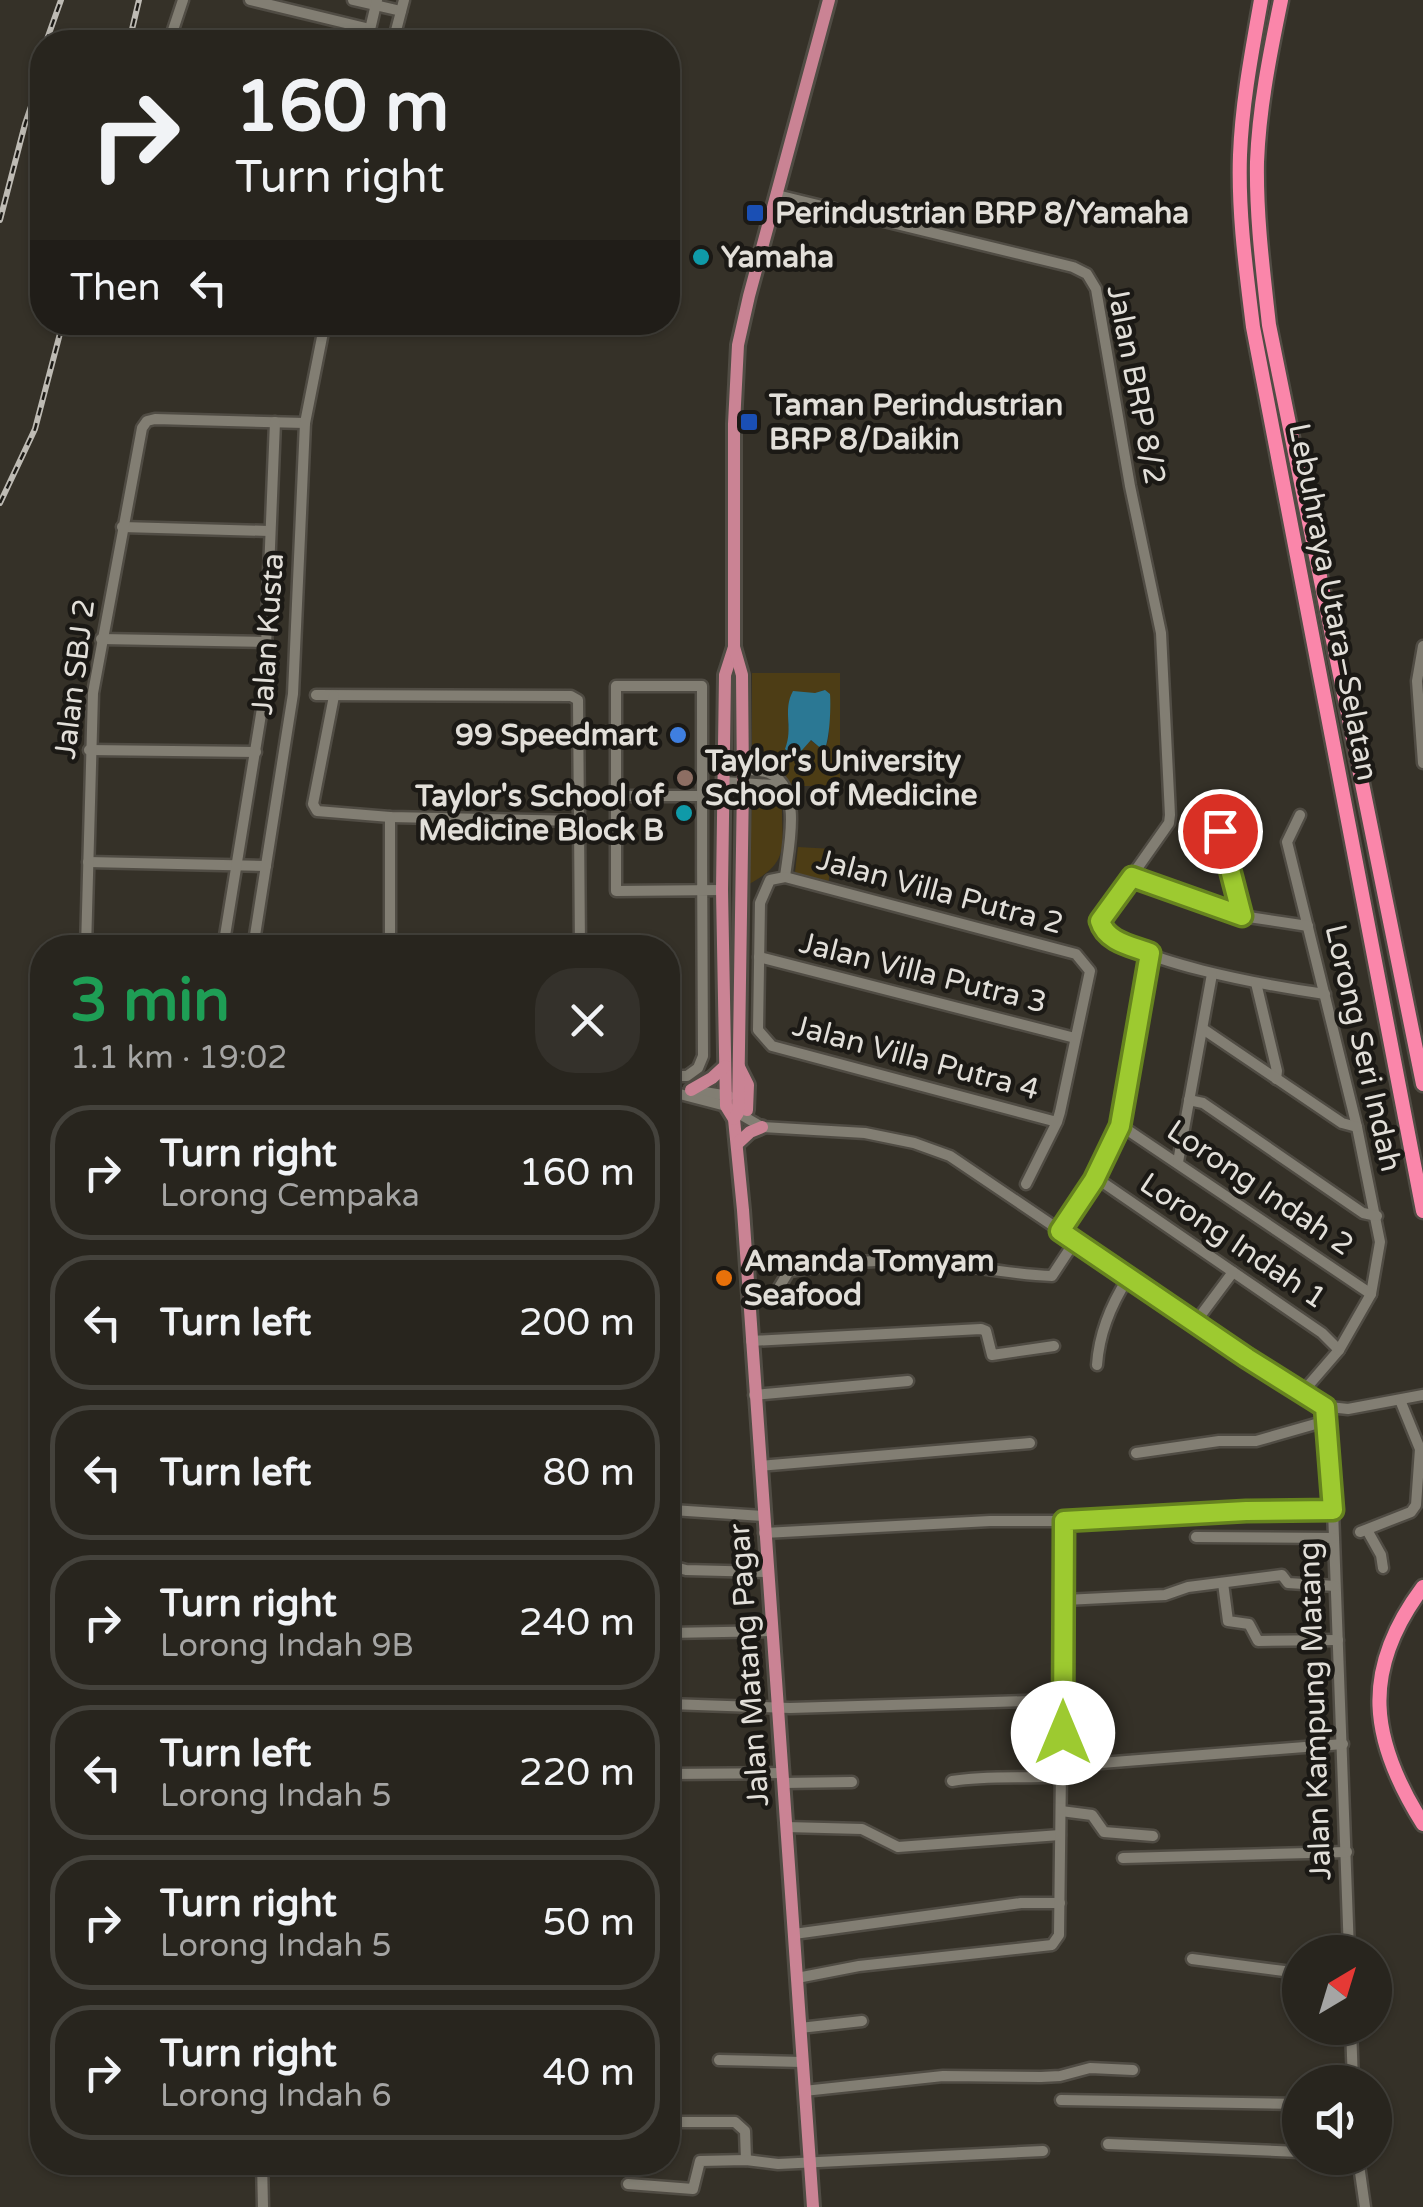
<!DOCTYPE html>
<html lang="en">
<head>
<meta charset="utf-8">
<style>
	:root { --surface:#28251e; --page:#34312b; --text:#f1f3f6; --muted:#a5a5a4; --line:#44423c }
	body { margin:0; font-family:"Varela Round",sans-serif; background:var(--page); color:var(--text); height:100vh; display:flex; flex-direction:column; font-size:38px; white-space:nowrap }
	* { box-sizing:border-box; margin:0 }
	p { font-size:32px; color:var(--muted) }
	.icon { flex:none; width:55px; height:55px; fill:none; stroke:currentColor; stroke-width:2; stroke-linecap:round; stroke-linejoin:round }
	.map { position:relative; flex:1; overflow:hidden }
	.panel { position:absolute; left:30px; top:935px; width:650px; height:1240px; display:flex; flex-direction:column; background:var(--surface); border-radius:40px; box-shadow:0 2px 8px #0004,0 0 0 2px var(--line) }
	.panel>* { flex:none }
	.top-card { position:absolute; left:30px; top:30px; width:650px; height:305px; border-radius:40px; box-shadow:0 2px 8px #0004,0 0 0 2px var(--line); background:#28251e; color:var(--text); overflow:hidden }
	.needle { width:65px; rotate:38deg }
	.buttons { position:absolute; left:1282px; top:1935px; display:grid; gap:20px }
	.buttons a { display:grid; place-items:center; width:110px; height:110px; border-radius:50%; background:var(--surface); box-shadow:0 2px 8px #0004,0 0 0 2px var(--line); font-size:50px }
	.pin { position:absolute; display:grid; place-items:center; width:85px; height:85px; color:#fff; margin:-42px; border:5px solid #fff; border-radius:50%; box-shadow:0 2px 10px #0007 }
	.me { position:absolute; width:110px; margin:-55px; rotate:0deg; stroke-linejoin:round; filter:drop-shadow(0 0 8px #0008) }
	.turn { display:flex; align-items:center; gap:35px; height:210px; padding:0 40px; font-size:45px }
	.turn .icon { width:130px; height:130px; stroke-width:2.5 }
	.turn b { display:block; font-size:70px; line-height:85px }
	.then { display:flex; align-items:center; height:95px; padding:0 40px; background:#0003; gap:20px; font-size:38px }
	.round { display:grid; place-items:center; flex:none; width:105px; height:105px; border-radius:40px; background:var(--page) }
	.overview { display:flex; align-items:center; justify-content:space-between; height:170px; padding:0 40px }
	h1 { font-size:60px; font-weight:800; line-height:75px; color:#1e9e55 }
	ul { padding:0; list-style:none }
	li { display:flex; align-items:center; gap:30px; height:135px; margin:0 20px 15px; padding:0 20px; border:5px solid var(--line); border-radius:40px }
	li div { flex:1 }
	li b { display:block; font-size:38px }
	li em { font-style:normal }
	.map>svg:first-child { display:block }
</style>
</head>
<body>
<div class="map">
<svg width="1423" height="2207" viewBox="0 0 1423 2207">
	<rect width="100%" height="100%" fill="#353128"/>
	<g fill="#4d3d15" fill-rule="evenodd">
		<path d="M752 673H840V786H792L773 769 752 759ZM824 690C826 709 834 735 824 750L788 725C793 711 810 695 824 690Z"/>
		<path d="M757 792H771L782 802C781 845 792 861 749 884L752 796Z"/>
		<polygon points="798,847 833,849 828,886 803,880 795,872"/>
	</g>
	<path fill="#2b7894" d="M825 690 830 694C831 706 830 740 824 751L811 740 795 758 785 749C794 727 782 711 793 691L815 693Z"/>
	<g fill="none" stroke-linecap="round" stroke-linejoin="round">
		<g stroke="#504c44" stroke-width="15">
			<g id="minor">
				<polyline points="250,0 370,29"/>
				<polyline points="353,0 401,11"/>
				<polyline points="169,42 183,0"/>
				<polyline points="367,42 377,0"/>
				<polyline points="393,42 404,0"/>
				<path d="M777 195 1073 267 1087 274 1096 289 1130 486 1161 633 1170 815 1169 823 1100 921C1112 961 1284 988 1325 994"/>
				<polyline points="122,527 269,531"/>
				<polyline points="101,639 267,642"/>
				<polyline points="1423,646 1417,681 1423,763"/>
				<polyline points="316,695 571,696 578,700 580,948"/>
				<polyline points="334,696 313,804 317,811 390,817 581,821"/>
				<polyline points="89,750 256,752"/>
				<path d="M725 770C740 770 760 768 773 775 802 792 788 850 785 877"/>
				<polyline points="724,782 774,785 786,791"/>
				<polyline points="616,796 702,796"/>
				<polyline points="1300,815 1287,842 1357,1127 1380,1242 1371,1294 1339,1350 1301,1394"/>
				<polyline points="1220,831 1242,916"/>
				<polyline points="88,862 266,866"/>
				<polyline points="1132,877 1212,908 1242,916 1308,926"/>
				<polyline points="390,945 580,944"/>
				<polyline points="86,948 93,693 142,428 147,421 155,419 305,423"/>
				<polyline points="223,948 264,696 275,422"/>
				<polyline points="253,948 293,694 305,423 325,322"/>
				<polyline points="390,948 390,817"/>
				<polyline points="759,957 1075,1038"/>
				<polyline points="1256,983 1277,1071 1276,1079"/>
				<polyline points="42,990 42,1075"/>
				<polyline points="1203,1029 1342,1123 1357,1127"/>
				<path d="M668 1076H687L698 1068 703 1056C702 933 702 809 702 686H616V891L722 890"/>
				<polyline points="692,1090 729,1096"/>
				<polyline points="672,1092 726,1106 762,1127 865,1133 914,1143 950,1156 1320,1406 1348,1409 1423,1395"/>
				<polyline points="1189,1100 1203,1103 1363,1213 1377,1216"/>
				<polyline points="1120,1125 1371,1294"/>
				<polyline points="1178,1162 1212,974"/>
				<polyline points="1094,1180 1105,1184 1322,1333 1339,1350"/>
				<polyline points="1026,1184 1057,1122 1060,1112 1090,971 1076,954 785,877 770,880 760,903 758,1030 772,1046 1057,1122"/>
				<polyline points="1061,1231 1094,1180 1120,1125 1150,953"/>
				<path d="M748 1295 775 1294 789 1271C834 1265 884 1257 929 1261 970 1265 1010 1275 1052 1276L1075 1241"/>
				<polyline points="1195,1323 1233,1272"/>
				<polyline points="751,1341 981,1329 986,1331 992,1355 1054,1346"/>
				<path d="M1097 1365C1099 1334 1112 1303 1128 1278"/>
				<polyline points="754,1395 908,1381"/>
				<polyline points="1325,1407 1333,1510 1349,1952"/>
				<polyline points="1136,1453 1219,1441 1256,1441 1326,1421"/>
				<polyline points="760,1466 1030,1443"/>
				<polyline points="672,1510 763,1516"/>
				<polyline points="1367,1530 1381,1555 1383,1568"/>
				<polyline points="1360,1532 1411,1512 1416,1505 1420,1449 1400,1400"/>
				<polyline points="764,1533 990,1521 1064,1521 1245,1511 1333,1510"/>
				<polyline points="1196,1537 1333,1538"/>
				<polyline points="668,1565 686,1570 768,1572"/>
				<polyline points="1223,1583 1228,1621 1249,1624 1258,1641 1338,1640"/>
				<polyline points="1065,1600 1165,1595 1188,1587 1282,1575 1288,1583 1335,1586"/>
				<polyline points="668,1633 772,1631"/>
				<polyline points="668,1704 790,1708 1063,1700"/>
				<polyline points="1063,1766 1343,1744"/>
				<polyline points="668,1774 783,1773"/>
				<path d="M952 1781C990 1775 1025 1779 1063 1776"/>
				<polyline points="783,1783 852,1782"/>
				<polyline points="1061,1811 1092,1815 1104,1832 1153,1836"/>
				<polyline points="786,1827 862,1829 898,1847 1060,1835"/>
				<polyline points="1123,1858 1347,1852"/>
				<polyline points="794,1934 1021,1903 1060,1903"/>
				<polyline points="1192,1959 1284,1971 1300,1980"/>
				<polyline points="797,1978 859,1966 1052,1945 1059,1935 1064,1521"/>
				<polyline points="800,2028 862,2021"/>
				<polyline points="1351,2028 1353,2082"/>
				<polyline points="719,2060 802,2062"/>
				<polyline points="804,2091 943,2076 1041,2077 1060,2076 1090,2068 1133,2070"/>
				<polyline points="1061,2100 1300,2104"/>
				<polyline points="668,2122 735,2122 745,2131 746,2160"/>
				<polyline points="1108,2144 1300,2152"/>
				<polyline points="1358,2158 1365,2207"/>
				<polyline points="262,2162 263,2207"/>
				<polyline points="628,2184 693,2189 700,2161 746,2160 778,2164 1043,2151"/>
			</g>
		</g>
		<g stroke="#504c44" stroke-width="18">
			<g id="major">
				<polyline points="734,647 725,675 722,890 726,1106 734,1119 743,1210 813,2207"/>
				<polyline points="739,1067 748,1085 747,1110"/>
				<polyline points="691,1090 712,1078 725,1066"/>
				<polyline points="734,1119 738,1113 743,783 742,675 734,647 734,424 738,345 749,296 829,0"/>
				<polyline points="737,1144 750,1132 762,1127"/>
			</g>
		</g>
		<g stroke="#504c44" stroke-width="19">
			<g id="highway">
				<path d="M1261 0C1252 51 1242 103 1240 155 1238 213 1246 270 1253 327L1423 1211"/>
				<path d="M1281 0C1270 53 1259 108 1257 162 1256 216 1263 270 1269 325L1423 1084"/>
				<path d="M1423 1587C1360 1671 1370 1740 1423 1824"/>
			</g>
		</g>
		<use href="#minor" stroke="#827e73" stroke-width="10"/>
		<use href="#major" stroke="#ca8394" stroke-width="12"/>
		<use href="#highway" stroke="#fa86aa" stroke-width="14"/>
		<g stroke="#bebbb4" stroke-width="6">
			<g id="rail">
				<polyline points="46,42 61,0"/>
				<polyline points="129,42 139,0"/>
				<polyline points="0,220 25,124 42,74"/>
				<polyline points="0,503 35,429 63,322"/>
			</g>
		</g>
		<use href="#rail" stroke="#1b1915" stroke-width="2.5" stroke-dasharray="8" stroke-linecap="butt"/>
	</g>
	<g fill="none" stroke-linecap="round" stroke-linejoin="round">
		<g stroke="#66831f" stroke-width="25">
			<path id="route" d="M1063 1733 1064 1521 1246 1511 1333 1510 1325 1407 1247 1358 1060 1231 1094 1180 1120 1126 1150 953C1132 946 1106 942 1100 921L1132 877 1242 916 1220 831"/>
		</g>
		<use href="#route" stroke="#9dca30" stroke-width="18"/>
	</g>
	<g fill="#1a4fb4" stroke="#1b1915" stroke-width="4">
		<rect x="745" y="203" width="20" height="20" rx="5"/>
		<rect x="739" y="412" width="20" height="20" rx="5"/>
	</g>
	<g fill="#0f9aa8" stroke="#1b1915" stroke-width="4">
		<circle cx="701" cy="257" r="10"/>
		<circle cx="684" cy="813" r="10"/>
	</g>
	<circle fill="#3f7fe0" stroke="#1b1915" stroke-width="4" cx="678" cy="735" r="10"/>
	<circle fill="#8d6e63" stroke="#1b1915" stroke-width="4" cx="685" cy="778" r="10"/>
	<circle fill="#e8710a" stroke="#1b1915" stroke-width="4" cx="724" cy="1278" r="10"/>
	<g text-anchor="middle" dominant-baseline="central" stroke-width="9" stroke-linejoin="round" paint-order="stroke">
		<g font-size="30" font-weight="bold" fill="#e2dfd9" stroke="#1b1915" text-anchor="start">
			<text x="775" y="213">Perindustrian BRP 8/Yamaha</text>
			<text x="721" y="257">Yamaha</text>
			<text x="769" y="405">Taman Perindustrian<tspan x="769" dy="34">BRP 8/Daikin</tspan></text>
			<text x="658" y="735" text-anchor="end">99 Speedmart</text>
			<text x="705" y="761">Taylor's University<tspan x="705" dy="34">School of Medicine</tspan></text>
			<text x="664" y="796" text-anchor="end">Taylor's School of<tspan x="664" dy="34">Medicine Block B</tspan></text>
			<text x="744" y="1261">Amanda Tomyam<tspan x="744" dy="34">Seafood</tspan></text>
		</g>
		<g font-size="30" fill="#e2dfd9" stroke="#1b1915">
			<text transform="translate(1136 385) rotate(79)">Jalan BRP 8/2</text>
			<text transform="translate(1333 602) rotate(79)">Lebuhraya Utara–Selatan</text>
			<text transform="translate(268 634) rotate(-86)">Jalan Kusta</text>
			<text transform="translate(75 679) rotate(-83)">Jalan SBJ 2</text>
			<text transform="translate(940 892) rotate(15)">Jalan Villa Putra 2</text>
			<text transform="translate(923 973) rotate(14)">Jalan Villa Putra 3</text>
			<text transform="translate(1363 1048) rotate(77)">Lorong Seri Indah</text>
			<text transform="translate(916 1058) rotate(15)">Jalan Villa Putra 4</text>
			<text transform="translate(1260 1188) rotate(34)">Lorong Indah 2</text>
			<text transform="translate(1233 1241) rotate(34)">Lorong Indah 1</text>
			<text transform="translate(749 1665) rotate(-94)">Jalan Matang Pagar</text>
			<text transform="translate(1315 1711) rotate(-92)">Jalan Kampung Matang</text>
		</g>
	</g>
</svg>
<div class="buttons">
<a><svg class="needle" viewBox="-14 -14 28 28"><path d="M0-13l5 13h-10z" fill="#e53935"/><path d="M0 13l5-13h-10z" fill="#a5a5a4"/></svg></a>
<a><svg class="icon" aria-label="sound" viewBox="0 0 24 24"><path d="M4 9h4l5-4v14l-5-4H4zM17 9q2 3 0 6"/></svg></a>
</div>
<div class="pin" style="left:1220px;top:831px;background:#d93025"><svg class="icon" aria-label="arrive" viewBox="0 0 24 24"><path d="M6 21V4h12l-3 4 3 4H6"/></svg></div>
<svg class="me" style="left:1063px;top:1733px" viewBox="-20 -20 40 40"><circle r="19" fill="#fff"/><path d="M0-13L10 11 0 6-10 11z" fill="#9dca30"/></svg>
<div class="top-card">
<div class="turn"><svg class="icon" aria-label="right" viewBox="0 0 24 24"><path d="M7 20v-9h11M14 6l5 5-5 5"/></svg><div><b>160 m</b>Turn right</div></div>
<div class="then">Then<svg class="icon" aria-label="left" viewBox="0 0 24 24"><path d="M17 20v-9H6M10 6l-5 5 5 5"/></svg></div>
</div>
<section class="panel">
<div class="overview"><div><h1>3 min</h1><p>1.1 km · 19:02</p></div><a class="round"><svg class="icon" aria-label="close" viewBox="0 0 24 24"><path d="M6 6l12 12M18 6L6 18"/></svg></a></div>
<ul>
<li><svg class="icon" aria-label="right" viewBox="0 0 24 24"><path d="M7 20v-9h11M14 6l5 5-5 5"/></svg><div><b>Turn right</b><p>Lorong Cempaka</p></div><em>160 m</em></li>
<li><svg class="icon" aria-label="left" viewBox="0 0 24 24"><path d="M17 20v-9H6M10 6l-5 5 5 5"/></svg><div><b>Turn left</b></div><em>200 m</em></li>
<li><svg class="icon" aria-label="left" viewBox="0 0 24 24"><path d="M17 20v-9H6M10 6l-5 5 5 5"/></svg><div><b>Turn left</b></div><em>80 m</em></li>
<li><svg class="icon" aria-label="right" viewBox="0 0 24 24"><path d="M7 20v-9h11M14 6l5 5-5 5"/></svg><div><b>Turn right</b><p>Lorong Indah 9B</p></div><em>240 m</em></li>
<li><svg class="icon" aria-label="left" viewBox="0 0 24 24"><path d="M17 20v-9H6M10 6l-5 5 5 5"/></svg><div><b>Turn left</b><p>Lorong Indah 5</p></div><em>220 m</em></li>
<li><svg class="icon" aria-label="right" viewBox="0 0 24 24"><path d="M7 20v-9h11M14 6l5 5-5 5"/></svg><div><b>Turn right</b><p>Lorong Indah 5</p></div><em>50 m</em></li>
<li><svg class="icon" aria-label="right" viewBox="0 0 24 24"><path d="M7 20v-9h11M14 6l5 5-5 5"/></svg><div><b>Turn right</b><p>Lorong Indah 6</p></div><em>40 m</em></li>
</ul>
</section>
</div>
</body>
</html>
